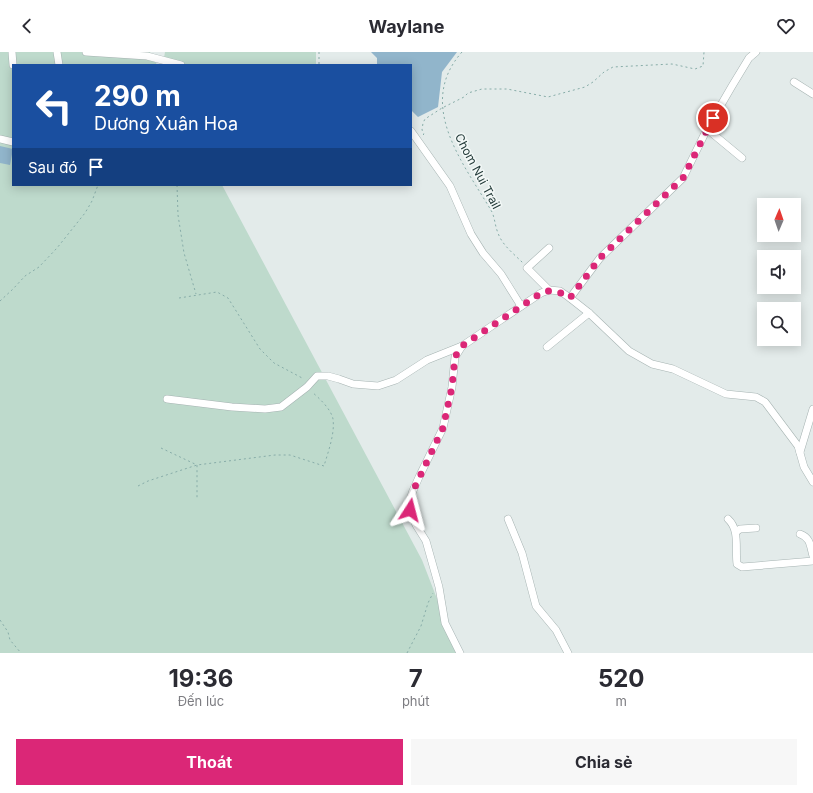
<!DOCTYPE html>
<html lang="vi">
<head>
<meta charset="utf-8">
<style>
	:root { --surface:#fff; --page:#f7f7f7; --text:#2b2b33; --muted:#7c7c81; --accent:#db2777 }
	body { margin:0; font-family:Inter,sans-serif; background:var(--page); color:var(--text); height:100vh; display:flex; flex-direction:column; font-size:15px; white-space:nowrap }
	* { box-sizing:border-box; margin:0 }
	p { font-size:13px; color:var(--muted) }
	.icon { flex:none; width:22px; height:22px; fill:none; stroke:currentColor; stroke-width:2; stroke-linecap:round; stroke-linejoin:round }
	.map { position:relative; height:601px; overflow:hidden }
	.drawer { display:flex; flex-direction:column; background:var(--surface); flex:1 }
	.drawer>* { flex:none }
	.top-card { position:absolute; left:12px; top:12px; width:400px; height:122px; border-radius:0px; box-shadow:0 2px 10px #0003; background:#1a4fa0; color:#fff; overflow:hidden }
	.needle { width:26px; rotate:2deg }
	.fabs { position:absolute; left:757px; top:146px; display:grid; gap:8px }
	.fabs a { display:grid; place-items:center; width:44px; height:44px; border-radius:0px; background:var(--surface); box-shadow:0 2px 10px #0003; font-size:20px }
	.pin { position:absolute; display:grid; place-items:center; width:34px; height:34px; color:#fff; margin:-17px; border:2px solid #fff; border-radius:50%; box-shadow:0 1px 4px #0007 }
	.me { position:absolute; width:44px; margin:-22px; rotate:9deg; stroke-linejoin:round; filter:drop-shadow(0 0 3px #0008) }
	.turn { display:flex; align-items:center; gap:14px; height:84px; padding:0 16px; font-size:18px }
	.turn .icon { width:52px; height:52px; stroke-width:2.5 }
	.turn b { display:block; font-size:28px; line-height:34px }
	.then { display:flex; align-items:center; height:38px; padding:0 16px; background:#0003; gap:8px; font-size:15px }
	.eta { display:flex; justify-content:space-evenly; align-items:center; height:68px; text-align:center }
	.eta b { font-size:24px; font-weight:700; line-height:28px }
	.action { display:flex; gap:8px; margin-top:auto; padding:8px 16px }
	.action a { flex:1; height:46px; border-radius:0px; background:var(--accent); color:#fff; font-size:16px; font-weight:700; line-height:46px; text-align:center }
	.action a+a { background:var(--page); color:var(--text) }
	header { display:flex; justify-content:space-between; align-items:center; height:52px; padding:0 16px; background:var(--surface); font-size:18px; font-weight:700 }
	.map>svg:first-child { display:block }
</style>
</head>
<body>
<header><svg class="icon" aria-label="back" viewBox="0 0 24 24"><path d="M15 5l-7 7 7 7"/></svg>Waylane<svg class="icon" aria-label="heart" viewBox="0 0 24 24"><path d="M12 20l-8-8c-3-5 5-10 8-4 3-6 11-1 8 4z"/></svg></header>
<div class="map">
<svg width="813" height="601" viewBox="0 0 813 601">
	<rect width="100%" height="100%" fill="#e3ebea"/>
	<g fill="#bedacc">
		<polygon points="0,0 150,0 157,13 13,13 13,133 222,133 422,508 458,601 0,601"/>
		<polygon points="165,0 316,0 316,13 183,13 164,6"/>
	</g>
	<g fill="#91b5cb">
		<polygon points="371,0 457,0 442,20 438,55 418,65 411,58 411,13 377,13 377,6"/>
		<polygon points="0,94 13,97 10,113 0,111"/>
	</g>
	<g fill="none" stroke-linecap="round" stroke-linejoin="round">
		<g stroke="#a6b3b2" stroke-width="8">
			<g id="street">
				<polyline points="12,0 13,13"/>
				<polyline points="57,0 59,13"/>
				<polyline points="86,0 147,4 181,13"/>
				<polyline points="794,30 813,42"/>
				<polyline points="707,77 742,106"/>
				<polyline points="411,79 450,134 471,182 483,201 501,222 521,254"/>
				<polyline points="0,87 13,90"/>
				<polyline points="549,238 527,216 549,196"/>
				<polyline points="570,246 600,206 683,126 707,77 732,34 749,6 756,0"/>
				<polyline points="547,295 589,261"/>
				<polyline points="167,347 232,355 265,357 281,355 307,335 317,324 328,324 339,327 353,332 378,334 396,328 427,308 462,294"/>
				<polyline points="800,400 813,357"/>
				<polyline points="508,467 522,501 536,554 556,578 568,601"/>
				<path d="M728 467C740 478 735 496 737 512L742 515 813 509"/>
				<polyline points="736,480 740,477 756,476"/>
				<path d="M800 482C811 486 810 494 813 504"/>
				<polyline points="460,601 445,571 439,535 426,489 416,473 410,458 410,450 412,441 419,425 443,376 452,335 455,305 462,294 541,241 549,238 560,239 570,246 589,261 629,299 652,312 673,317 726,342 756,345 765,350 798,394 804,415 813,430"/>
			</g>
		</g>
		<g stroke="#87aca8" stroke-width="1" stroke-dasharray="2 3" stroke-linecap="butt">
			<polyline points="319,0 319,13"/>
			<path d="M462 0C415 53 464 112 492 160 495 167 495 174 498 181 502 193 514 202 523 211"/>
			<polyline points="423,83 424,82 422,78 423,71 425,67 442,56 464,45 468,41 482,37 507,37 548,45 585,35 593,30 604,20 613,15 672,12 695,17 703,14 704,0"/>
			<polyline points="177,133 178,163 184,201 196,242"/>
			<polyline points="179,246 217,240 228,246 260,297 274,311 304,327"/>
			<polyline points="0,249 13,237 25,224 39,215 57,196 85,161 92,149 98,133"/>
			<polyline points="161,396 197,413 197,446"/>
			<path d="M138 434 148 429 197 413 275 403H290L324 414C328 400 335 382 333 367 331 357 319 346 312 340"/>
			<polyline points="0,568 8,580 10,588 21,601"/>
			<polyline points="407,601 421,574 428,551 433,541"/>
		</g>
		<use href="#street" stroke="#fff" stroke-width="7"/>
	</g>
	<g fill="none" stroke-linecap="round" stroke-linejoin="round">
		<path stroke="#db2777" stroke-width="7" stroke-dasharray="0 12.6" d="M410 458 412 441 443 376 452 335 455 305 462 294 541 241C553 236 560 240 570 246L600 206 683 126 713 66"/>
	</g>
	<g text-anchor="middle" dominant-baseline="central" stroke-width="3" stroke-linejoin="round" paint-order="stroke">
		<g font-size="12" fill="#243b3a" stroke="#f3f8f7">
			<text transform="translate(478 119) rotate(62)">Chom Nui Trail</text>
		</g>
	</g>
</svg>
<div class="fabs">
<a><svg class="needle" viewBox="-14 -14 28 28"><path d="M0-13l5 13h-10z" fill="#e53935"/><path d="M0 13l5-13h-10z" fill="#7c7c81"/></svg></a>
<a><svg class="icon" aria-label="sound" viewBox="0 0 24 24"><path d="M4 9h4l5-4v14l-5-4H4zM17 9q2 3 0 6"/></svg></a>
<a><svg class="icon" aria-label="search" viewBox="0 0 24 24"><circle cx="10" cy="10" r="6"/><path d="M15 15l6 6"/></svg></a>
</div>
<div class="pin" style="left:713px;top:66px;background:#d93025"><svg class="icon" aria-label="arrive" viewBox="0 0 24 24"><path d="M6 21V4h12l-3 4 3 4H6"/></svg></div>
<svg class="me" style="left:410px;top:458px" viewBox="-20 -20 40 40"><path d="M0-17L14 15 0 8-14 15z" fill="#db2777" stroke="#fff" stroke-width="4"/></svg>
<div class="top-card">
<div class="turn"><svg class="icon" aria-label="left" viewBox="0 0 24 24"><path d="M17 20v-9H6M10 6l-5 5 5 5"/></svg><div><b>290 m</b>Dương Xuân Hoa</div></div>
<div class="then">Sau đó<svg class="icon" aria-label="arrive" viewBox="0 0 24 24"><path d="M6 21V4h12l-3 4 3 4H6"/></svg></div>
</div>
</div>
<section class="drawer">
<div class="eta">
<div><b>19:36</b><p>Đến lúc</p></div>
<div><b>7</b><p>phút</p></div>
<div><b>520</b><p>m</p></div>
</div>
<div class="action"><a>Thoát</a><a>Chia sẻ</a></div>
</section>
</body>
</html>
